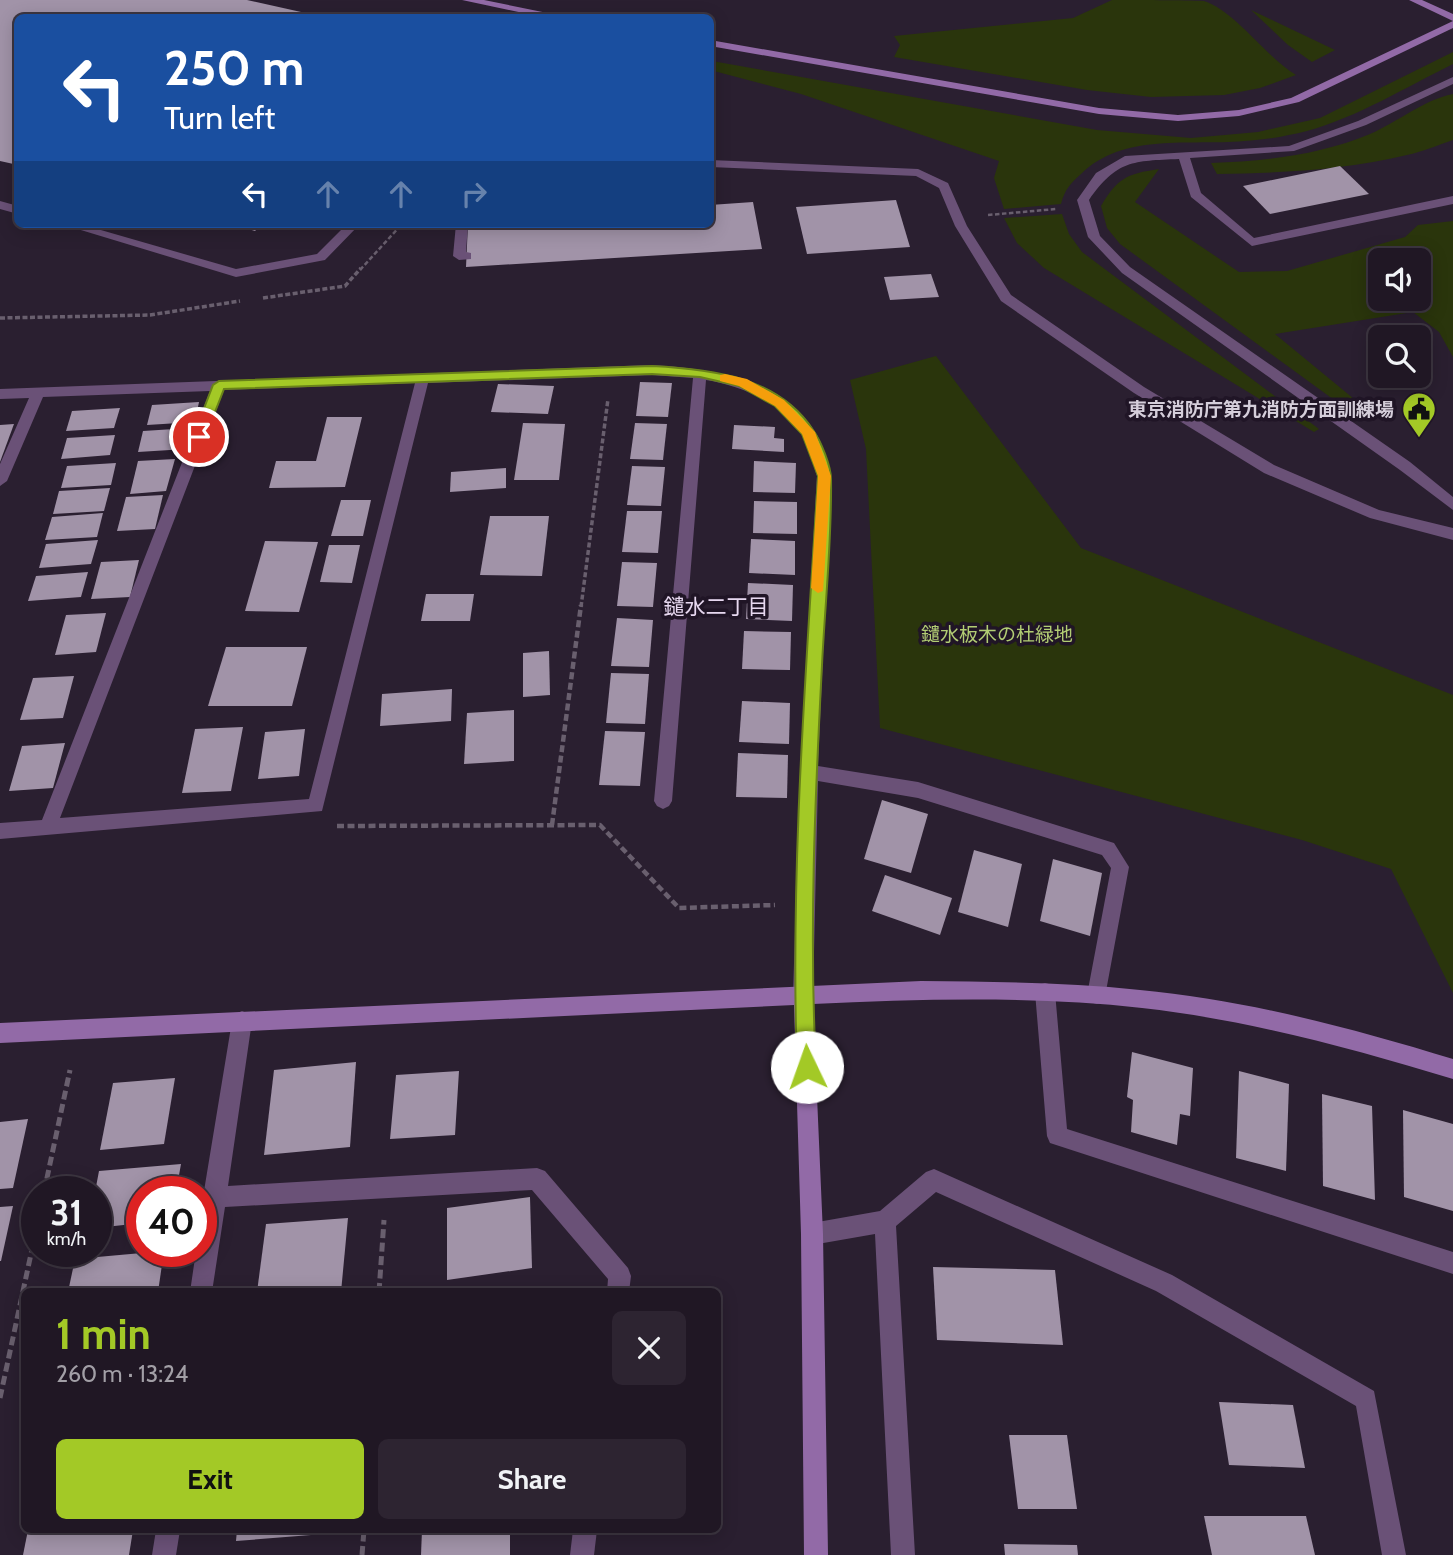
<!DOCTYPE html>
<html lang="en">
<head>
<meta charset="utf-8">
<style>
	:root { --surface:#201724; --page:#2d2431; --text:#f1f3f6; --muted:#a29fa6; --line:#3d3641; --accent:#a3c926 }
	body { margin:0; font-family:Cabin,"Noto Sans JP",sans-serif; background:var(--page); color:var(--text); height:100vh; display:flex; flex-direction:column; font-size:26px; white-space:nowrap }
	* { box-sizing:border-box; margin:0 }
	p { font-size:23px; color:var(--muted) }
	.icon { flex:none; width:38px; height:38px; fill:none; stroke:currentColor; stroke-width:2; stroke-linecap:round; stroke-linejoin:round }
	.map { position:relative; flex:1; overflow:hidden }
	.side { position:absolute; left:21px; top:1288px; width:700px; height:245px; display:flex; flex-direction:column; background:var(--surface); border-radius:10px; box-shadow:0 4px 18px #0003,0 0 0 2px var(--line) }
	.side>* { flex:none }
	.top-card { position:absolute; left:14px; top:14px; width:700px; height:214px; border-radius:10px; box-shadow:0 4px 18px #0003,0 0 0 2px var(--line); background:#1a4fa0; color:#fff; overflow:hidden }
	.tools { position:absolute; left:1368px; top:248px; display:grid; gap:14px }
	.tools a { display:grid; place-items:center; width:63px; height:63px; border-radius:10px; background:var(--surface); box-shadow:0 4px 18px #0003,0 0 0 2px var(--line); font-size:35px }
	.speed { position:absolute; left:21px; top:1176px; display:flex; gap:14px; font-size:35px; font-weight:700; text-align:center }
	.speed>* { display:grid; place-content:center; width:91px; height:91px; border-radius:50%; background:var(--surface); box-shadow:0 4px 18px #0003,0 0 0 2px var(--line); line-height:1 }
	.speed small { font-size:18px; font-weight:400 }
	.speed .limit { border:10px solid #d22; background:#fff; color:#111 }
	.pin { position:absolute; display:grid; place-items:center; width:60px; height:60px; color:#fff; margin:-30px; border:4px solid #fff; border-radius:50%; box-shadow:0 2px 7px #0007 }
	.me { position:absolute; width:77px; margin:-38px; rotate:357deg; stroke-linejoin:round; filter:drop-shadow(0 0 5px #0008) }
	.turn { display:flex; align-items:center; gap:24px; height:147px; padding:0 35px; font-size:32px }
	.turn .icon { width:91px; height:91px; stroke-width:2.5 }
	.turn b { display:block; font-size:49px; line-height:60px }
	.lanes { display:flex; align-items:center; height:66px; padding:0 35px; background:#0003; justify-content:center; gap:35px; direction:ltr }
	.lanes .off { opacity:.35 }
	.round { display:grid; place-items:center; flex:none; width:74px; height:74px; border-radius:10px; background:var(--page) }
	.headline { display:flex; align-items:center; justify-content:space-between; height:119px; padding:0 35px }
	h1 { font-size:42px; font-weight:700; line-height:52px; color:var(--accent) }
	.button { display:flex; gap:14px; margin-top:auto; padding:14px 35px }
	.button a { flex:1; height:80px; border-radius:10px; background:var(--accent); color:#111; font-size:28px; font-weight:700; line-height:80px; text-align:center }
	.button a+a { background:var(--page); color:var(--text) }
	.map>svg:first-child { display:block }
</style>
</head>
<body>
<div class="map">
<svg width="1453" height="1555" viewBox="0 0 1453 1555">
	<rect width="100%" height="100%" fill="#2a1f30"/>
	<g fill="#2a350c" fill-rule="evenodd">
		<path d="M1112 0C1133 0 1187 0 1204 1 1234 10 1266 57 1296 75L1260 88 1224 95 1151 97 1087 90 894 57 900 45 894 36 1073 18Z"/>
		<polygon points="1251,10 1335,50 1312,62 1288,45"/>
		<path d="M1453 52V64C1406 87 1358 117 1307 131 1287 136 1265 140 1244 141 1189 146 1124 132 1081 174 1070 184 1065 189 1061 204L1004 209 994 178 999 161 801 94 710 70 712 61 1097 130 1191 138 1258 132 1320 118Z"/>
		<path d="M1453 94V140C1438 145 1422 152 1407 155 1345 170 1280 173 1217 174L1211 163C1265 161 1320 155 1370 134 1398 122 1423 100 1453 94Z"/>
		<path d="M1159 169 1135 202 1239 272 1287 271 1405 237 1418 225 1453 221V357L1439 332 1413 312 1275 334 1365 408 1352 413 1120 244 1107 228 1101 206C1118 178 1126 174 1159 169ZM1381 261H1419V299H1381Z"/>
		<polygon points="1062,214 1069,234 1082,252 1319,429 1314,432 1044,268 1017,243 1004,218"/>
		<polygon points="936,356 1081,548 1453,695 1453,993 1391,869 1302,840 880,728 866,449 850,380"/>
	</g>
	<g fill="#a193a8">
		<polygon points="0,0 247,0 319,16 18,18 18,165 0,161"/>
		<polygon points="1340,166 1369,194 1270,214 1243,186"/>
		<polygon points="896,200 910,247 807,254 796,207"/>
		<polygon points="753,202 762,249 466,267 468,224 710,224 710,205"/>
		<polygon points="232,224 262,224 255,231"/>
		<polygon points="931,274 939,297 890,300 884,277"/>
		<polygon points="640,382 672,383 668,417 636,416"/>
		<polygon points="498,384 554,386 548,414 491,412"/>
		<polygon points="199,402 195,422 147,425 152,405"/>
		<polygon points="120,408 114,428 66,431 72,411"/>
		<polygon points="327,417 362,417 345,487 269,488 276,461 316,461"/>
		<polygon points="523,423 565,424 559,480 514,480"/>
		<polygon points="635,423 667,424 663,460 630,459"/>
		<polygon points="14,424 0,462 0,425"/>
		<polygon points="734,425 775,427 774,438 784,439 784,452 732,449"/>
		<polygon points="190,428 186,449 138,452 143,431"/>
		<polygon points="115,435 110,455 61,459 67,438"/>
		<polygon points="175,459 166,491 130,494 138,461"/>
		<polygon points="754,461 796,463 795,493 753,492"/>
		<polygon points="116,463 111,485 61,488 67,466"/>
		<polygon points="632,466 665,467 661,506 627,505"/>
		<polygon points="506,468 506,488 450,492 451,472"/>
		<polygon points="110,488 104,511 53,514 59,491"/>
		<polygon points="163,495 155,529 117,531 126,497"/>
		<polygon points="341,500 371,500 363,536 331,536"/>
		<polygon points="754,501 797,502 797,534 753,533"/>
		<polygon points="627,511 662,511 658,553 622,552"/>
		<polygon points="103,513 97,537 45,540 52,517"/>
		<polygon points="490,516 549,516 542,576 480,575"/>
		<polygon points="751,539 795,541 795,575 749,573"/>
		<polygon points="98,540 91,564 39,568 46,544"/>
		<polygon points="265,541 318,542 299,612 245,611"/>
		<polygon points="329,545 360,545 352,583 320,582"/>
		<polygon points="139,560 130,597 91,599 101,562"/>
		<polygon points="622,562 657,563 653,607 617,606"/>
		<polygon points="88,572 81,597 28,601 36,576"/>
		<polygon points="748,583 793,585 792,621 746,619"/>
		<polygon points="426,594 474,594 470,621 421,621"/>
		<polygon points="106,613 96,652 55,655 66,615"/>
		<polygon points="617,618 653,620 649,667 611,666"/>
		<polygon points="744,631 791,632 790,670 742,669"/>
		<polygon points="226,647 307,647 292,706 208,706"/>
		<polygon points="549,651 550,695 523,697 523,653"/>
		<polygon points="611,673 649,674 645,724 606,723"/>
		<polygon points="74,676 63,718 20,720 33,678"/>
		<polygon points="452,689 451,721 380,726 382,694"/>
		<polygon points="742,701 790,703 789,744 739,742"/>
		<polygon points="514,710 514,761 464,764 467,713"/>
		<polygon points="243,727 231,791 182,793 195,729"/>
		<polygon points="305,729 299,776 258,779 265,732"/>
		<polygon points="605,731 645,732 640,786 599,785"/>
		<polygon points="65,743 53,788 9,791 22,746"/>
		<polygon points="738,753 788,755 787,798 736,797"/>
		<polygon points="882,800 928,814 911,873 864,859"/>
		<polygon points="974,850 1022,864 1008,927 958,912"/>
		<polygon points="1053,859 1102,873 1090,936 1040,921"/>
		<polygon points="885,875 952,898 940,935 872,911"/>
		<polygon points="1132,1052 1193,1068 1190,1116 1180,1114 1177,1145 1131,1132 1133,1100 1127,1097"/>
		<polygon points="356,1062 350,1147 264,1155 274,1070"/>
		<polygon points="459,1071 455,1135 390,1139 396,1075"/>
		<polygon points="1239,1071 1289,1084 1286,1171 1236,1158"/>
		<polygon points="175,1078 164,1144 100,1150 113,1083"/>
		<polygon points="1322,1094 1372,1106 1375,1200 1323,1186"/>
		<polygon points="1403,1110 1453,1124 1453,1211 1404,1197"/>
		<polygon points="28,1119 13,1188 0,1189 0,1122"/>
		<polygon points="181,1164 176,1192 142,1192 142,1223 96,1228 95,1192 99,1171"/>
		<polygon points="530,1197 532,1268 447,1280 447,1208"/>
		<polygon points="13,1206 1,1261 0,1261 0,1207"/>
		<polygon points="348,1218 341,1292 257,1292 266,1224"/>
		<polygon points="164,1251 158,1292 68,1292 75,1259"/>
		<polygon points="933,1267 1055,1270 1063,1345 937,1340"/>
		<polygon points="1219,1402 1293,1405 1305,1468 1229,1465"/>
		<polygon points="1009,1435 1067,1435 1077,1509 1018,1509"/>
		<polygon points="1204,1516 1306,1516 1315,1555 1212,1555"/>
		<polygon points="28,1530 133,1530 129,1555 23,1555"/>
		<polygon points="237,1530 311,1530 311,1535 236,1541"/>
		<polygon points="422,1530 510,1530 510,1555 421,1555"/>
		<polygon points="1004,1544 1077,1545 1078,1555 1005,1555"/>
	</g>
	<g fill="none" stroke-linecap="round" stroke-linejoin="round">
		<g stroke="#695f6e" stroke-width="2.5" stroke-dasharray="4.5 2.5" stroke-linecap="butt">
			<polyline points="988,215 1056,209"/>
			<polyline points="360,270 402,224"/>
		</g>
		<g stroke="#695f6e" stroke-width="3.5" stroke-dasharray="5 2.5" stroke-linecap="butt">
			<polyline points="263,298 345,286 361,268"/>
			<polyline points="0,318 150,315 240,301"/>
			<polyline points="581,607 608,399"/>
		</g>
		<g stroke="#695f6e" stroke-width="4.5" stroke-dasharray="7 3.5" stroke-linecap="butt">
			<polyline points="552,825 581,605"/>
			<polyline points="337,826 600,825 679,908 775,905"/>
		</g>
		<g stroke="#695f6e" stroke-width="5" stroke-dasharray="9 4.5" stroke-linecap="butt">
			<polyline points="44,1192 70,1070"/>
			<polyline points="379,1292 384,1220"/>
			<polyline points="0,1398 37,1226"/>
			<polyline points="362,1555 364,1530"/>
		</g>
		<g fill="#6a5177" fill-rule="evenodd">
			<path d="M1453 77V84L1366 125 1294 151 1190 158 1201 193 1254 238 1453 196V204L1252 246 1191 197 1179 159C1133 161 1117 160 1089 200L1100 236 1130 267 1410 462 1453 497V510L1400 470 1122 273 1088 237 1077 200 1096 173 1125 156 1289 146 1358 121Z"/>
			<polygon points="710,160 918,169 948,183 967,226 1011,295 1144,387 1274,465 1379,510 1453,528 1453,540 1370,518 1264,473 1134,393 1001,301 955,226 939,188 916,176 710,167"/>
			<polygon points="0,201 18,206 18,214 0,209"/>
			<polygon points="61,224 80,224 236,269 317,254 347,224 360,224 325,260 236,277"/>
			<polygon points="456,224 468,224 466,252 471,253 471,259 459,260 453,256"/>
		</g>
		<g fill="#6a5177" fill-rule="evenodd">
			<path d="M652 365C710 369 784 377 817 435 824 447 827 462 831 476L818 766 918 782 1114 843 1129 867 1104 1002 1097 1004 1090 1002 1087 995 1111 868 1102 855 918 798 818 781 813 995 810 1002 803 1004 796 1002 793 995 800 772 817 476C813 464 810 450 804 439 786 404 743 386 706 380L672 801 669 806 663 809 657 806 654 801 693 378 652 375 428 383 322 811 0 839V823L42 820 210 391 43 397 7 481 0 486V464L29 398 0 399V389ZM415 383 309 799 60 818 224 390Z"/>
			<polygon points="1045,983 1052,985 1055,992 1067,1129 1453,1252 1453,1274 1050,1143 1047,1136 1035,992 1038,985"/>
			<polygon points="242,1011 249,1014 252,1021 228,1186 537,1168 545,1171 628,1268 631,1276 629,1292 607,1292 608,1279 532,1190 225,1207 212,1292 190,1292 196,1251 201,1251 203,1197 232,1021 235,1014"/>
			<polygon points="934,1169 1172,1275 1374,1391 1406,1555 1382,1555 1356,1406 1156,1291 936,1192 896,1226 915,1555 891,1555 875,1234 812,1245 804,1242 801,1234 804,1226 812,1223 880,1211 926,1172"/>
			<polygon points="156,1530 180,1530 176,1555 152,1555"/>
			<polygon points="573,1530 597,1530 594,1555 570,1555"/>
		</g>
		<g fill="#926aa7" fill-rule="evenodd">
			<polygon points="462,0 484,0 572,18 547,18"/>
			<polygon points="1409,0 1422,0 1453,14 1453,28 1299,102 1239,116 1178,121 1099,114 710,46 710,40 1099,108 1178,115 1239,110 1291,98 1453,21"/>
			<path d="M921 981C994 982 1067 982 1140 990 1247 1000 1351 1028 1453 1059V1079C1351 1048 1248 1020 1142 1008 1033 996 923 999 813 1004L823 1234 828 1555H804L801 1234 794 1005 0 1043V1023Z"/>
		</g>
	</g>
	<path fill="#a3c926" stroke="#6a8319" stroke-width="2" d="M652 366C710 369 778 376 813 430 821 441 831 466 831 479 832 541 825 603 822 665 815 798 809 933 816 1067L813 1073 807 1076 800 1073 797 1067C790 870 806 672 818 476L802 434 775 406 739 386 700 377 652 374 224 389 204 440 199 441 193 437 213 385 219 381Z"/>
	<polygon fill="#f59e0b" points="725,374 747,379 784,400 815,432 831,476 823,591 818,593 811,588 818,476 802,434 775,406 739,386 720,381 720,375"/>
	<defs>
		<g id="civic-pin" transform="scale(1.75)"><path d="M0 17L-7.5 6A9.5 9.5 0 1 1 7.5 6Z" fill="#a3c926" stroke="#201526"/><path d="M-.6-6.5H3V-4.5H.6V-3L4-1V1h2V6H-6V1h2V-1L-.6-3ZM-1.2 2.5V6h2.4V2.5Z" fill="#111"/></g>
	</defs>
	<g fill-rule="evenodd">
		<use href="#civic-pin" x="1419" y="409"/>
	</g>
	<g text-anchor="middle" dominant-baseline="central" stroke-width="7" stroke-linejoin="round" paint-order="stroke">
		<g font-size="19" font-weight="bold" fill="#d5ceda" stroke="#201526" text-anchor="end">
			<text x="1394" y="409">東京消防庁第九消防方面訓練場</text>
		</g>
		<g font-size="19" fill="#b2cd74" stroke="#201526">
			<text x="997" y="634">鑓水板木の杜緑地</text>
		</g>
		<g font-size="21" fill="#e7d8f0" stroke="#201526">
			<text x="716" y="606">鑓水二丁目</text>
		</g>
	</g>
</svg>
<div class="tools">
<a><svg class="icon" aria-label="sound" viewBox="0 0 24 24"><path d="M4 9h4l5-4v14l-5-4H4zM17 9q2 3 0 6"/></svg></a>
<a><svg class="icon" aria-label="search" viewBox="0 0 24 24"><circle cx="10" cy="10" r="6"/><path d="M15 15l6 6"/></svg></a>
</div>
<div class="speed"><div>31<small>km/h</small></div><div class="limit">40</div></div>
<div class="pin" style="left:199px;top:437px;background:#d93025"><svg class="icon" aria-label="arrive" viewBox="0 0 24 24"><path d="M6 21V4h12l-3 4 3 4H6"/></svg></div>
<svg class="me" style="left:807px;top:1067px" viewBox="-20 -20 40 40"><circle r="19" fill="#fff"/><path d="M0-13L10 11 0 6-10 11z" fill="#a3c926"/></svg>
<div class="top-card">
<div class="turn"><svg class="icon" aria-label="left" viewBox="0 0 24 24"><path d="M17 20v-9H6M10 6l-5 5 5 5"/></svg><div><b>250 m</b>Turn left</div></div>
<div class="lanes"><svg class="icon" aria-label="left" viewBox="0 0 24 24"><path d="M17 20v-9H6M10 6l-5 5 5 5"/></svg><svg class="icon off" aria-label="ahead" viewBox="0 0 24 24"><path d="M12 20V5M6 11l6-6 6 6"/></svg><svg class="icon off" aria-label="ahead" viewBox="0 0 24 24"><path d="M12 20V5M6 11l6-6 6 6"/></svg><svg class="icon off" aria-label="right" viewBox="0 0 24 24"><path d="M7 20v-9h11M14 6l5 5-5 5"/></svg></div>
</div>
<section class="side">
<div class="headline"><div><h1>1 min</h1><p>260 m · 13:24</p></div><a class="round"><svg class="icon" aria-label="close" viewBox="0 0 24 24"><path d="M6 6l12 12M18 6L6 18"/></svg></a></div>
<div class="button"><a>Exit</a><a>Share</a></div>
</section>
</div>
</body>
</html>
